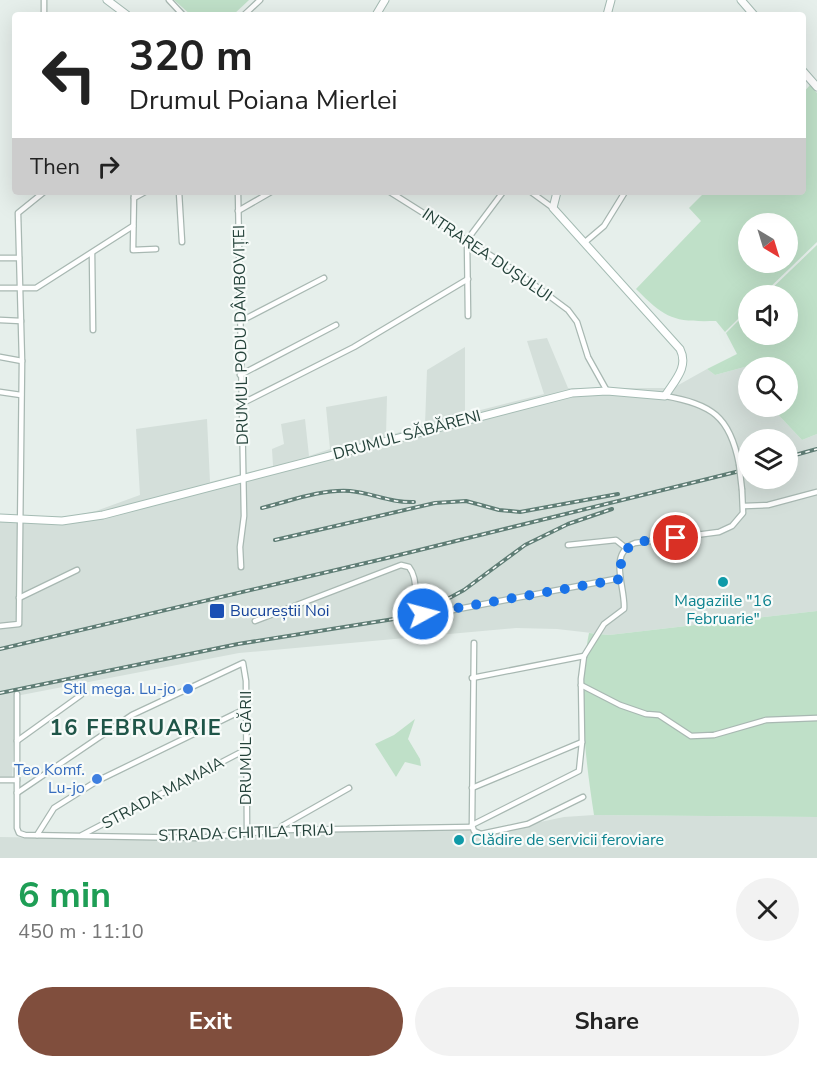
<!DOCTYPE html>
<html lang="en">
<head>
<meta charset="utf-8">
<style>
	:root { --surface:#fff; --page:#f2f2f2; --text:#222; --muted:#767676; --accent:#804e3d }
	body { margin:0; font-family:"Nunito Sans",sans-serif; background:var(--page); color:var(--text); height:100vh; display:flex; flex-direction:column; font-size:22px; white-space:nowrap }
	* { box-sizing:border-box; margin:0 }
	p { font-size:20px; color:var(--muted) }
	.icon { flex:none; width:33px; height:33px; fill:none; stroke:currentColor; stroke-width:2; stroke-linecap:round; stroke-linejoin:round }
	.map { position:relative; height:858px; overflow:hidden }
	.drawer { display:flex; flex-direction:column; background:var(--surface); flex:1 }
	.drawer>* { flex:none }
	.guide { position:absolute; left:12px; top:12px; width:794px; height:183px; border-radius:6px; box-shadow:0 6px 24px #0002; background:#fff; color:var(--text); overflow:hidden }
	.needle { width:39px; rotate:142deg }
	.fabs { position:absolute; left:738px; top:213px; display:grid; gap:12px }
	.fabs a { display:grid; place-items:center; width:60px; height:60px; border-radius:50%; background:var(--surface); box-shadow:0 6px 24px #0002; font-size:30px }
	.pin { position:absolute; display:grid; place-items:center; width:51px; height:51px; color:#fff; margin:-26px; border:3px solid #fff; border-radius:50%; box-shadow:0 2px 6px #0007 }
	.me { position:absolute; width:66px; margin:-33px; rotate:83deg; stroke-linejoin:round; filter:drop-shadow(0 0 4px #0008) }
	.turn { display:flex; align-items:center; gap:21px; height:126px; padding:0 18px; font-size:27px }
	.turn .icon { width:78px; height:78px; stroke-width:2.5 }
	.turn b { display:block; font-size:42px; line-height:51px }
	.then { display:flex; align-items:center; height:57px; padding:0 18px; background:#0003; gap:12px; font-size:22px }
	.round { display:grid; place-items:center; flex:none; width:63px; height:63px; border-radius:32px; background:var(--page) }
	.headline { display:flex; align-items:center; justify-content:space-between; height:102px; padding:0 18px }
	h1 { font-size:36px; font-weight:700; line-height:45px; color:#1e9e55 }
	.action { display:flex; gap:12px; margin-top:auto; padding:12px 18px }
	.action a { flex:1; height:69px; border-radius:36px; background:var(--accent); color:#fff; font-size:24px; font-weight:700; line-height:69px; text-align:center }
	.action a+a { background:var(--page); color:var(--text) }
	.map>svg:first-child { display:block }
</style>
</head>
<body>
<div class="map">
<svg width="817" height="858" viewBox="0 0 817 858">
	<rect width="100%" height="100%" fill="#e6efeb"/>
	<g fill="#d4dfda" fill-rule="evenodd">
		<path d="M547 338 568 388H673L707 369 715 375 752 365 753 367 748 368V406L771 407 802 440 817 434V611L609 635 557 629 516 628 239 653 16 696 12 779H0V515L67 517 96 511 140 495 136 429 207 419 210 482 273 466 272 449 284 444 281 424 305 419 309 456 330 449 326 407 387 396 386 436 425 425 427 370 465 347V414L544 394 527 341ZM748 440H788V478H748Z"/>
		<polygon points="594,815 817,817 817,858 0,858 0,837 180,840 270,833 459,829 469,830 479,835 564,817"/>
	</g>
	<g fill="#bfe0c8" fill-rule="evenodd">
		<polygon points="174,0 249,0 233,15 191,15"/>
		<path d="M810 85 817 93V242L762 295 748 296V309L725 332 716 321C673 322 666 319 636 289L701 221 689 208 705 192H802L803 93ZM748 224H788V262H748Z"/>
		<polygon points="817,245 817,434 802,440 771,407 788,406 788,368 753,367 752,365 715,375 707,369 737,354 726,333 748,311 748,334 788,334 788,296 765,295"/>
		<path d="M817 611V817L594 815C585 756 577 692 589 633L609 635Z"/>
		<polygon points="415,719 408,739 420,759 421,766 405,762 396,777 375,744 394,735"/>
	</g>
	<g fill="none" stroke-linecap="round" stroke-linejoin="round">
		<g stroke="#a8b8b2" stroke-width="7">
			<g id="street">
				<polyline points="44,0 44,15"/>
				<polyline points="169,0 183,15"/>
				<polyline points="244,15 260,0"/>
				<polyline points="134,192 133,250 156,249"/>
				<polyline points="179,192 182,242"/>
				<polyline points="238,192 244,516 240,547 241,567"/>
				<polyline points="390,192 517,272 568,310 577,322 588,357 607,391"/>
				<polyline points="531,192 553,208"/>
				<polyline points="134,198 145,192"/>
				<polyline points="238,211 271,192"/>
				<polyline points="584,243 604,226 625,192"/>
				<polyline points="92,253 93,330"/>
				<polyline points="0,258 19,258"/>
				<polyline points="0,288 36,288 133,226"/>
				<polyline points="468,316 467,240 503,192"/>
				<polyline points="0,320 21,321"/>
				<polyline points="241,321 324,278"/>
				<polyline points="0,357 22,361"/>
				<polyline points="240,375 336,325"/>
				<polyline points="0,392 21,395"/>
				<path d="M665 396C711 404 730 416 739 464"/>
				<polyline points="241,404 354,347 468,279"/>
				<polyline points="744,506 768,505 817,492"/>
				<polyline points="568,545 616,540 626,548"/>
				<polyline points="19,598 77,570"/>
				<path d="M255 621 401 565 409 567C420 581 411 599 423 614L427 615 620 578"/>
				<polyline points="0,626 19,624 22,361 18,213 44,192"/>
				<polyline points="474,643 472,825 474,831 481,834 528,824 583,797"/>
				<polyline points="472,678 584,656"/>
				<polyline points="581,685 620,705 646,714 659,715 691,736 714,735 766,720 817,718"/>
				<polyline points="17,741 81,695 82,685"/>
				<polyline points="0,780 17,780 17,828 19,833 25,835 197,838 282,830 472,827"/>
				<polyline points="17,780 17,694"/>
				<polyline points="472,788 582,742"/>
				<polyline points="17,793 132,715 243,663 246,681 247,833"/>
				<path d="M472 825 579 771 582 742 581 679 584 656 604 624 624 609C626 588 607 553 635 543L719 532 732 526 743 513 742 490"/>
				<polyline points="282,830 282,826 349,788"/>
				<polyline points="37,835 54,808 97,781 245,709"/>
				<polyline points="82,835 245,750"/>
			</g>
		</g>
		<g stroke="#a4bbb3" stroke-width="9">
			<g id="secondary">
				<polyline points="107,0 127,15"/>
				<polyline points="741,0 754,15"/>
				<polyline points="376,15 385,0"/>
				<polyline points="607,15 611,0"/>
				<polyline points="802,70 817,87"/>
				<path d="M0 518 62 521 103 515 572 393 607 391 665 396C675 380 689 367 680 349L553 208 557 192"/>
			</g>
		</g>
		<use href="#street" stroke="#fff" stroke-width="4.5"/>
		<use href="#secondary" stroke="#fff" stroke-width="7"/>
		<g stroke="#5f7d75" stroke-width="4">
			<g id="rail">
				<polyline points="788,457 817,449"/>
				<path d="M262 508C290 501 321 489 350 491 373 493 389 503 414 502"/>
				<polyline points="275,540 435,503 466,501 499,510 520,512 618,494"/>
				<polyline points="0,649 387,558 748,469"/>
				<polyline points="0,693 238,644 400,618 429,609 464,590 525,545 568,524 612,509"/>
			</g>
		</g>
		<use href="#rail" stroke="#f7fbf9" stroke-width="1.5" stroke-dasharray="4.5" stroke-linecap="butt"/>
		<g stroke="#a8b8b2" stroke-width="7" stroke-linecap="butt">
			<polyline id="street-bridge" points="739,464 742,490"/>
		</g>
		<use href="#street-bridge" stroke="#fff" stroke-width="4.5"/>
	</g>
	<g fill="none" stroke-linecap="round" stroke-linejoin="round">
		<path stroke="#1a73e8" stroke-width="10" stroke-dasharray="0 18" d="M423 614 621 579C617 536 643 542 676 538"/>
	</g>
	<g fill="#0f9aa8" stroke="#f7fbf9" stroke-width="2">
		<circle cx="723" cy="582" r="6"/>
		<circle cx="459" cy="840" r="6"/>
	</g>
	<rect fill="#1a4fb4" stroke="#f7fbf9" stroke-width="2" x="209" y="603" width="16" height="16" rx="3"/>
	<g fill="#3f7fe0" stroke="#f7fbf9" stroke-width="2">
		<circle cx="188" cy="689" r="6"/>
		<circle cx="97" cy="779" r="6"/>
	</g>
	<g text-anchor="middle" dominant-baseline="central" stroke-width="4.5" stroke-linejoin="round" paint-order="stroke">
		<g font-size="16" fill="#24423a" stroke="#f7fbf9">
			<text transform="translate(487 255) rotate(34)">INTRAREA DUȘULUI</text>
			<text transform="translate(241 335) rotate(-91)">DRUMUL PODU DÂMBOVIȚEI</text>
			<text transform="translate(407 435) rotate(-15)">DRUMUL SĂBĂRENI</text>
			<text transform="translate(246 748) rotate(-90)">DRUMUL GĂRII</text>
			<text transform="translate(163 793) rotate(-28)">STRADA MAMAIA</text>
			<text transform="translate(246 833) rotate(-2)">STRADA CHITILA TRIAJ</text>
		</g>
		<g font-size="16" fill="#0d838f" stroke="#f7fbf9">
			<text x="723" y="601">Magaziile "16<tspan x="723" dy="18">Februarie"</tspan></text>
			<text x="471" y="840" text-anchor="start">Clădire de servicii feroviare</text>
		</g>
		<g font-size="16" fill="#164399" stroke="#f7fbf9" text-anchor="start">
			<text x="230" y="611">Bucureștii Noi</text>
		</g>
		<g font-size="16" fill="#366cbe" stroke="#f7fbf9" text-anchor="end">
			<text x="176" y="689">Stil mega. Lu-jo</text>
			<text x="85" y="770">Teo Komf.<tspan x="85" dy="18">Lu-jo</tspan></text>
		</g>
		<g font-size="22" font-weight="bold" letter-spacing="1.5" fill="#1f5548" stroke="#f7fbf9">
			<text x="136" y="728">16 FEBRUARIE</text>
		</g>
	</g>
</svg>
<div class="fabs">
<a><svg class="needle" viewBox="-14 -14 28 28"><path d="M0-13l5 13h-10z" fill="#e53935"/><path d="M0 13l5-13h-10z" fill="#767676"/></svg></a>
<a><svg class="icon" aria-label="sound" viewBox="0 0 24 24"><path d="M4 9h4l5-4v14l-5-4H4zM17 9q2 3 0 6"/></svg></a>
<a><svg class="icon" aria-label="search" viewBox="0 0 24 24"><circle cx="10" cy="10" r="6"/><path d="M15 15l6 6"/></svg></a>
<a><svg class="icon" aria-label="layers" viewBox="0 0 24 24"><path d="M12 4l9 5-9 5-9-5zM3 14l9 5 9-5"/></svg></a>
</div>
<div class="pin" style="left:676px;top:538px;background:#d93025"><svg class="icon" aria-label="arrive" viewBox="0 0 24 24"><path d="M6 21V4h12l-3 4 3 4H6"/></svg></div>
<svg class="me" style="left:423px;top:614px" viewBox="-20 -20 40 40"><circle r="17" fill="#1a73e8" stroke="#fff" stroke-width="3"/><path d="M0-11L8 9 0 5-8 9z" fill="#fff"/></svg>
<div class="guide">
<div class="turn"><svg class="icon" aria-label="left" viewBox="0 0 24 24"><path d="M17 20v-9H6M10 6l-5 5 5 5"/></svg><div><b>320 m</b>Drumul Poiana Mierlei</div></div>
<div class="then">Then<svg class="icon" aria-label="right" viewBox="0 0 24 24"><path d="M7 20v-9h11M14 6l5 5-5 5"/></svg></div>
</div>
</div>
<section class="drawer">
<div class="headline"><div><h1>6 min</h1><p>450 m · 11:10</p></div><a class="round"><svg class="icon" aria-label="close" viewBox="0 0 24 24"><path d="M6 6l12 12M18 6L6 18"/></svg></a></div>
<div class="action"><a>Exit</a><a>Share</a></div>
</section>
</body>
</html>
